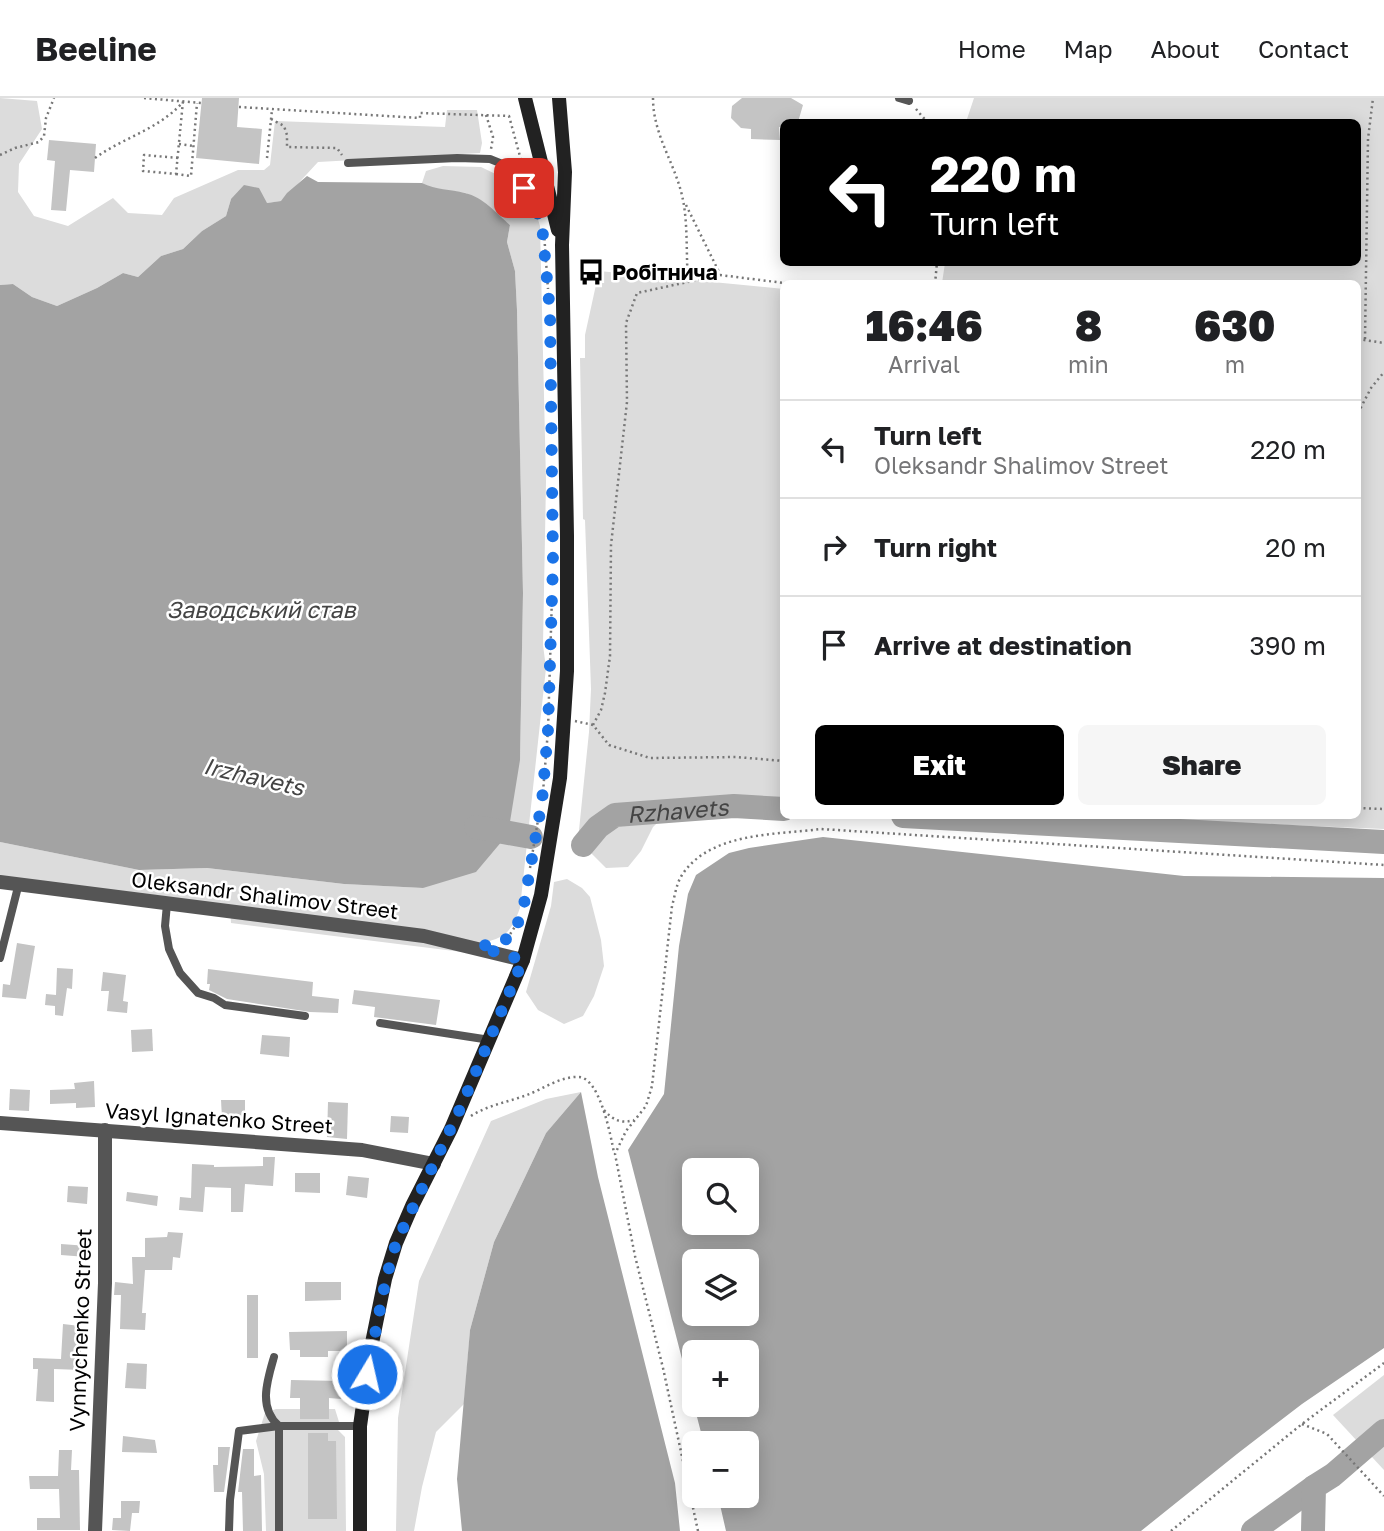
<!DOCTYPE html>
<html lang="en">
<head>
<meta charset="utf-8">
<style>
	:root { --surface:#fff; --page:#f6f6f6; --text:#202124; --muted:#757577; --line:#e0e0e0; --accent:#000 }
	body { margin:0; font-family:"Golos Text",sans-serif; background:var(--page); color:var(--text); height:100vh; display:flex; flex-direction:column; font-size:26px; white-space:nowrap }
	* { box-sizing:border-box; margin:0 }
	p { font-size:23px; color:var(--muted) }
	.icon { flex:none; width:38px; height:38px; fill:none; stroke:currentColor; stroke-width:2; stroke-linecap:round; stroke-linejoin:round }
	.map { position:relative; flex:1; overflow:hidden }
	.panel { position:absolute; left:780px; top:182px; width:581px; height:539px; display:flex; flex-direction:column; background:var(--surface); border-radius:10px; box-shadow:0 4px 18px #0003 }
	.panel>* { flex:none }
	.banner { position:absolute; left:780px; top:21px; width:581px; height:147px; border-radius:10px; box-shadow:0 4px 18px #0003; background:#000; color:#fff; overflow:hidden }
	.fabs { position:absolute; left:682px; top:1060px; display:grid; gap:14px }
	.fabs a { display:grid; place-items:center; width:77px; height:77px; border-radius:10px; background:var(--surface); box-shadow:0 4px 18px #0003; font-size:35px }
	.pin { position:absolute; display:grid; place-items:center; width:60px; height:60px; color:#fff; margin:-30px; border-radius:14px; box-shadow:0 4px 10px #0006 }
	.me { position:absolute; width:77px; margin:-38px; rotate:9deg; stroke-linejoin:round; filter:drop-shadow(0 0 5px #0008) }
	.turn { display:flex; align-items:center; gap:24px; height:147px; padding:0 35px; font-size:32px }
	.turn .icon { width:91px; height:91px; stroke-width:2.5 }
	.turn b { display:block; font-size:49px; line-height:60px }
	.eta { display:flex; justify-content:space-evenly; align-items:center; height:119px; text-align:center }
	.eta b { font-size:42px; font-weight:800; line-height:49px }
	.cta { display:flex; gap:14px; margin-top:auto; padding:14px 35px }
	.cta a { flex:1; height:80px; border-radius:10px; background:var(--accent); color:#fff; font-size:28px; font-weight:800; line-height:80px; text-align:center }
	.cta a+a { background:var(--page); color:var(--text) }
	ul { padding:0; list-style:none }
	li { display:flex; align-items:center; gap:21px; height:98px; padding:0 35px; border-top:2px solid var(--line) }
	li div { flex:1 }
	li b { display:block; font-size:26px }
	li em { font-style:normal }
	header { display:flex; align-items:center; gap:42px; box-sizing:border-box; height:98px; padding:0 35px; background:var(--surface); border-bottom:2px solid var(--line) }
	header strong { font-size:33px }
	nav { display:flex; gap:38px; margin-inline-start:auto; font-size:24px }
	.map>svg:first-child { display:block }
</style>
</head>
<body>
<header>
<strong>Beeline</strong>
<nav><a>Home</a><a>Map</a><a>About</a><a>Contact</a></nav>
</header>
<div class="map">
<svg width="1384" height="1433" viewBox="0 0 1384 1433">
	<rect width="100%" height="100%" fill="#fff"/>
	<g fill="#dcdcdc">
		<polygon points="0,0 37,3 42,31 19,66 18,94 34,118 68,128 113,100 128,115 162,117 174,100 238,72 264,72 270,67 275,23 445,29 447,12 477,12 482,45 480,55 318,64 282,103 267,105 231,101 226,118 202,133 183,151 161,158 138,179 123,175 97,190 57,208 32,199 13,186 0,187"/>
		<polygon points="974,0 1384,0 1384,731 1075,718 1358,718 1358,186 942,185 945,165 1358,164 1358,24 966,24"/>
		<path d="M443 68 481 69 508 82 533 105 540 128 546 383 543 547 546 570 520 810C505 851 496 833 470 855L231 825 230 808 0 780V744L139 772 207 770 344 786 423 790 520 661 523 495 517 212 515 173 507 144 510 127 466 95 433 91 422 85 426 73Z"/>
		<polygon points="599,173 784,191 784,707 671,712 653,729 641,753 628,769 606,770 578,742 589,634 591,591 585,422 583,421 580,260 585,260 585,237"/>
		<polygon points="567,781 582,790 590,799 601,842 604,868 594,898 583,918 564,926 538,912 526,894 551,808 554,784"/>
		<polygon points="581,994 546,1035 494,1144 470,1232 464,1306 436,1334 422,1389 414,1433 396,1433 398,1320 419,1183 491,1023 546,1001"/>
		<polygon points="1384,1277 1384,1372 1333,1317"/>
		<polygon points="276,1311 335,1311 339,1324 338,1332 345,1339 346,1433 266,1433 264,1376 256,1343 265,1315"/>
	</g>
	<g fill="#a3a3a3" fill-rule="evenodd">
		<path d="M307 78 318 84 422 85C436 92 450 91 465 95 483 99 496 115 510 127L507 144 515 173 517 212 523 495 520 662 508 736 476 774 423 790 344 786 207 770 139 772 0 744V187L13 186 32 199 57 208 97 190 123 175 138 179 161 158 183 151 202 133 226 118 231 101 244 87 259 90 267 105 281 103 287 95Z"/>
		<path d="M823 739 1184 778 1384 780V1250L1302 1306 1237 1356 1141 1433H726L718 1398H747V1346H704L628 1052 664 996 679 848 688 796 696 777 729 755 749 750ZM695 1073H747V1125H695ZM695 1164H747V1216H695ZM695 1255H747V1307H695Z"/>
		<polygon points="581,994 598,1079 675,1385 680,1433 462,1433 457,1381 470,1232 494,1144 546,1035"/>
	</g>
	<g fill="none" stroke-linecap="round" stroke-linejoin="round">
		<g stroke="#a3a3a3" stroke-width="24">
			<polyline points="903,718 1384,744"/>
			<polyline points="476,729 531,739"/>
			<path id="s1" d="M583 747 598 729 615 717 734 708 784 711"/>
			<polyline points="1253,1433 1314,1389"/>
			<polyline points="1313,1433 1314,1389 1333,1377 1384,1333"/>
		</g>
	</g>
	<g fill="#c4c4c4">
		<polygon points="202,0 239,0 237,29 262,31 259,66 196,60"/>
		<polygon points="742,0 791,0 803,7 798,24 784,24 784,30 779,29 780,42 751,41 751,31 741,30 731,20 732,8"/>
		<polygon points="49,42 96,46 94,74 70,72 66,113 51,112 55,63 47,62"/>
		<polygon points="17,845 35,848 26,901 2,899 3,886 10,887"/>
		<polygon points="57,870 73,871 72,891 67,890 63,918 55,917 55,908 45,907 46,896 56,897"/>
		<polygon points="208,871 313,884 312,898 339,901 338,915 310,914 227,901 209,892 210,886 207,886"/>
		<polygon points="103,874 126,877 123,903 128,904 127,915 107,913 109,893 101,893"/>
		<polygon points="354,892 440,902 436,927 374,919 375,909 352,906"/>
		<polygon points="152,931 153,953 132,954 131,932"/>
		<polygon points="262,937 290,939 289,959 260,956"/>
		<polygon points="94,983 95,1009 76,1010 76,1005 50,1006 50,992 75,991 74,985"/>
		<polygon points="10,991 30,992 29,1013 9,1012"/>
		<polygon points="221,1002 245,1002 245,1019 222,1020"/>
		<polygon points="328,1004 348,1005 347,1041 327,1039"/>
		<polygon points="391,1018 409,1019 408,1035 390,1034"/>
		<polygon points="263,1059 275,1059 273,1088 245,1086 243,1114 231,1114 231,1090 205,1089 203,1114 179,1112 180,1099 191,1100 192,1066 214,1067 214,1069 263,1068"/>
		<polygon points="295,1075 320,1075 320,1095 295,1094"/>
		<polygon points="348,1078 369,1080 367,1100 346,1097"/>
		<polygon points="68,1088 88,1089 87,1106 67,1104"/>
		<polygon points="127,1094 158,1098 157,1108 126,1103"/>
		<polygon points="168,1134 183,1135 180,1160 173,1159 172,1172 145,1172 142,1215 146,1215 145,1232 120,1231 121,1197 114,1197 115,1184 133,1186 132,1159 145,1159 145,1140 167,1139"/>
		<polygon points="61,1146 88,1148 87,1159 61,1157"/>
		<polygon points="305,1184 341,1184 341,1202 305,1203"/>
		<rect x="247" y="1197" width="11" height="63"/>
		<polygon points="63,1226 80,1228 77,1250 81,1250 81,1272 54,1271 54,1304 36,1303 38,1271 33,1271 33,1260 61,1261"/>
		<polygon points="347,1233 347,1253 328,1253 328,1259 300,1259 300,1252 290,1252 289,1234"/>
		<polygon points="127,1265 147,1266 146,1291 125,1290"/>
		<polygon points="291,1282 341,1283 341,1301 329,1300 329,1321 300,1321 300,1300 290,1300"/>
		<polygon points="308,1335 328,1335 328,1343 336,1343 337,1421 308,1421"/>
		<polygon points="123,1338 155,1342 157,1355 122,1354"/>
		<polygon points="218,1349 230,1349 224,1394 214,1394 213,1367 218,1367"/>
		<polygon points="243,1351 254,1351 254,1378 261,1377 262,1433 243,1433 242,1394 238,1394"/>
		<polygon points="59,1352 72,1352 71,1372 79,1372 80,1432 37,1432 37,1420 60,1420 59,1391 30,1391 29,1378 58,1378"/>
		<polygon points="121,1403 140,1403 139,1415 132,1415 130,1433 112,1432 113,1420 121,1420"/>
	</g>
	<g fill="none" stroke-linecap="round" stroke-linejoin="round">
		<g stroke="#777" stroke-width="2.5" stroke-dasharray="2 3.5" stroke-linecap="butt">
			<polyline points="144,0 201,5"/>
			<path d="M653 0C653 38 676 66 683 102 688 127 686 158 688 183"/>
			<polyline points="239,9 420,20 420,15 509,18 521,62"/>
			<polyline points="916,11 927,24"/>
			<polyline points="486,17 493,39 491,51"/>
			<polyline points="271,21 284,28 287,37 287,49 337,50 342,57"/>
			<polyline points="179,46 194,48"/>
			<polyline points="0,57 15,50 39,44 44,38 46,20 54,0"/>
			<path d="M95 60C124 39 158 32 183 4"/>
			<polyline points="178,60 144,57 143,73 176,76 183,3"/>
			<polyline points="267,60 272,12"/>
			<polyline points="176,76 191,78 197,5"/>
			<polyline points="516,84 532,100 537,112"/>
			<polyline points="686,107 720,176"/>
			<polyline points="544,135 548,191"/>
			<polyline points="935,186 937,164"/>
			<polyline points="1358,241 1384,245"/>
			<polyline points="1365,241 1368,41 1373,0"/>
			<polyline points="1358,315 1371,290 1384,274"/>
			<polyline points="575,623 593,627 609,647 650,660 736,659 784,663"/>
			<polyline points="593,627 601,612 605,595 610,558 611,447 627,304 626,225 637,195 720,177 792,186"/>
			<polyline points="543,694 548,632 552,498"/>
			<polyline points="1358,710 1384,711"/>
			<polyline points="530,770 538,722"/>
			<polyline points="502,842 507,841 518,824"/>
			<path d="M604 1012C613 1022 621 1026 634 1022"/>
			<path d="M471 1018C488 1007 508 1004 527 997 543 991 561 978 579 979 600 980 611 1039 614 1055"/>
			<polyline points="1302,1326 1327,1336 1384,1398"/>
			<path d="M698 1433 663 1270 635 1158 615 1056 626 1033 646 1008 652 988 672 808C675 798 676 786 682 777 710 734 775 737 821 731L1384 767"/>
			<polyline points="1171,1433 1302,1326 1384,1265"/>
		</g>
		<g stroke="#555" stroke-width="8">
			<polyline points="899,0 909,3"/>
			<polyline points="348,65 457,60 490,61 525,75 542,74"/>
			<polyline points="167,806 165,828 169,851 180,875 198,895 214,900 225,907 305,918"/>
			<polyline points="0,860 19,785"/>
			<polyline points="380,925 490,942"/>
			<path d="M229 1433 230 1402 239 1333 279 1328C258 1310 267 1283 274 1259"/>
			<polyline points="279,1433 279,1328 360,1328"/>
		</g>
		<g stroke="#555" stroke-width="14">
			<polyline points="0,784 424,838 523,862"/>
			<polyline points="0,1025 362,1052 434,1066"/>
			<polyline points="95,1433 105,1185 105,1032"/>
		</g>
		<g stroke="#222" stroke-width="14">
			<polyline points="525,0 558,132"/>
			<polyline points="360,1433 360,1328 371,1250 385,1181 396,1145 412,1108 451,1031 523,862 541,797 560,680 567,573 567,438 562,147 565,74 559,0"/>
		</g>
	</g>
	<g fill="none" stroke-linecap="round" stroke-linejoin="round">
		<polyline stroke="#1a73e8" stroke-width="12" stroke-dasharray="0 21.6" points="367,1276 386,1181 396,1145 461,1009 523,862 479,849 507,841 515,832 523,812 542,703 548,632 553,465 550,214 542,127 532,100 524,90"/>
	</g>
	<defs>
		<g id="bus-bare" transform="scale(2.1)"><path d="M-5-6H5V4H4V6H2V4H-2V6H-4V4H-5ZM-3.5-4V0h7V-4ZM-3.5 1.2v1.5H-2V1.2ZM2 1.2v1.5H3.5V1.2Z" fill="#000" stroke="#fff" stroke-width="2.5" paint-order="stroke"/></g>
	</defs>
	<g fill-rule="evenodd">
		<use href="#bus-bare" x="591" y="174"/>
	</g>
	<g text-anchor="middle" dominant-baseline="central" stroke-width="5" stroke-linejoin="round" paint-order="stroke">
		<g font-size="21" font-weight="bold" fill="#000" stroke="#fff" text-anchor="start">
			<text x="612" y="174">Робітнича</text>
		</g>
		<g font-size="21" fill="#000" stroke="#fff">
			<text transform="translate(265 797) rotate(7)">Oleksandr Shalimov Street</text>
			<text transform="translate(219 1020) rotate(4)">Vasyl Ignatenko Street</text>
			<text transform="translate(80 1232) rotate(-88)">Vynnychenko Street</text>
		</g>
		<g font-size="23" font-style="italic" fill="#444" stroke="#fff">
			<text x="261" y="511">Заводський став</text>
			<text transform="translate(254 678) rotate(13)">Irzhavets</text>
			<text stroke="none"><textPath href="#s1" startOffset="107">Rzhavets</textPath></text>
		</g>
	</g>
</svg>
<div class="fabs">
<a><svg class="icon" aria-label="search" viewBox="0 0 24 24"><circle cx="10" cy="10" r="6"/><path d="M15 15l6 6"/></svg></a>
<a><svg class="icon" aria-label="layers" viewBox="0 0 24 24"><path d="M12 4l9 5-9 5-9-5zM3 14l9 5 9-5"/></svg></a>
<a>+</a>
<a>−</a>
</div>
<div class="pin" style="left:524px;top:90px;background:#d93025"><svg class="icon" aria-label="arrive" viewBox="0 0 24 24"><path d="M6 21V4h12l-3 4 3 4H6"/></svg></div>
<svg class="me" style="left:367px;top:1276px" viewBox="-20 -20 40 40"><circle r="17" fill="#1a73e8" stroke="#fff" stroke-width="3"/><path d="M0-11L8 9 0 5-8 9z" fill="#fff"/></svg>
<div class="banner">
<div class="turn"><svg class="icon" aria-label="left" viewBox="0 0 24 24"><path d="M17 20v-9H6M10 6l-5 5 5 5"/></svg><div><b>220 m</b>Turn left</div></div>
</div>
<section class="panel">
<div class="eta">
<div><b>16:46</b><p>Arrival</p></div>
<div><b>8</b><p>min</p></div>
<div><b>630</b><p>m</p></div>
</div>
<ul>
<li><svg class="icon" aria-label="left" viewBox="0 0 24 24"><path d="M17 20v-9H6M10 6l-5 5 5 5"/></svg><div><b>Turn left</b><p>Oleksandr Shalimov Street</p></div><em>220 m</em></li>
<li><svg class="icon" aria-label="right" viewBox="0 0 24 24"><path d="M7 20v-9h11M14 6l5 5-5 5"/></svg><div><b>Turn right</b></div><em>20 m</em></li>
<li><svg class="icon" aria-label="arrive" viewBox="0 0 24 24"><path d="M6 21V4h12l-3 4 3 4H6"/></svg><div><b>Arrive at destination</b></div><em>390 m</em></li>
</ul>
<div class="cta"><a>Exit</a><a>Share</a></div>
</section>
</div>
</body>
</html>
